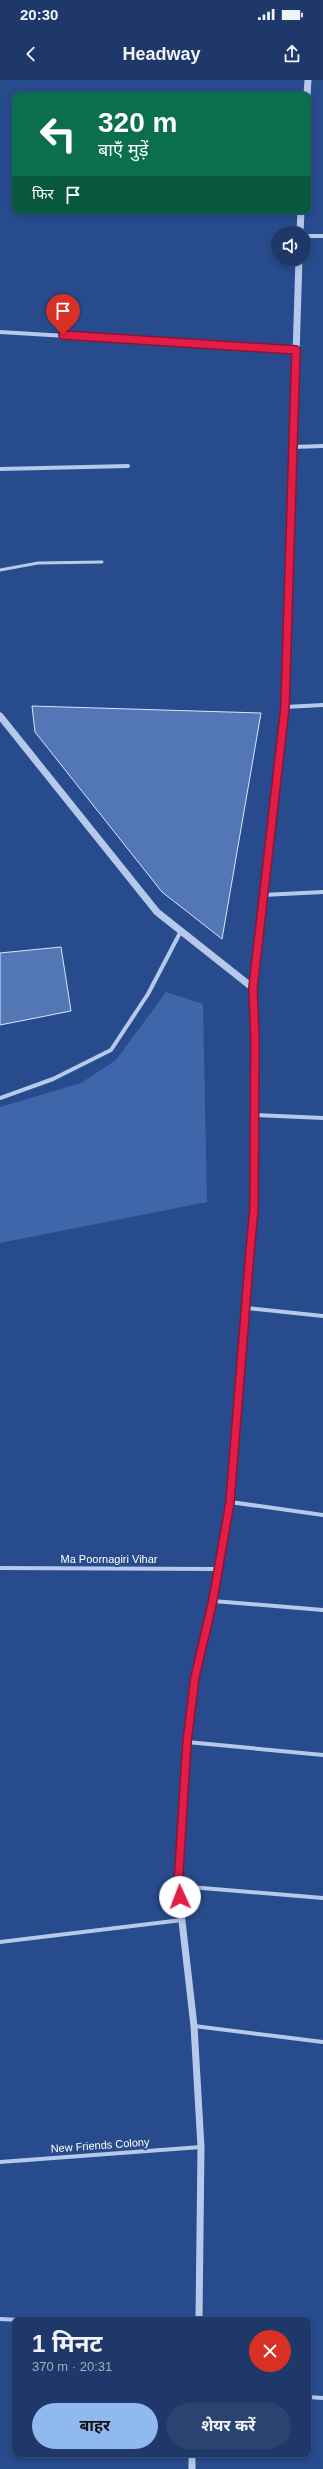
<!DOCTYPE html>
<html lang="hi">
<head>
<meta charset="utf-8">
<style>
	:root { --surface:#1d3869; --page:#2a4371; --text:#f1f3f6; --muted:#a0acc0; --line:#3b527d; --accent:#90b9f0 }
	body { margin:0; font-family:Arial,"Noto Sans Devanagari",sans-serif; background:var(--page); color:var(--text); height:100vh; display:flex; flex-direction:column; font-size:15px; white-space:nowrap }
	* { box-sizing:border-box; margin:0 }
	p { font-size:13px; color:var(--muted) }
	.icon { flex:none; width:22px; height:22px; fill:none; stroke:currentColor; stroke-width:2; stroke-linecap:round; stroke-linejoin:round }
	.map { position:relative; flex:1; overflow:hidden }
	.details { position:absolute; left:12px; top:2237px; width:299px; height:140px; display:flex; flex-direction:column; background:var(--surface); border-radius:8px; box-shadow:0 2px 6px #0003,0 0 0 1px var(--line) }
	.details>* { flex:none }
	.banner { position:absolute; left:12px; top:12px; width:299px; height:122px; border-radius:8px; box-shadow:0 2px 6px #0003,0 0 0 1px var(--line); background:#0b6e4f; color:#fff; overflow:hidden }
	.controls { position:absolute; left:271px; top:146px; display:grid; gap:8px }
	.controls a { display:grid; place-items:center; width:40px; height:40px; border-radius:50%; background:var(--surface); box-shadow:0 2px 6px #0003,0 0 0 1px var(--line); font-size:20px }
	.pin { position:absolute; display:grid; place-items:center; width:34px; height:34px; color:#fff; margin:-41px -17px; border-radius:50% 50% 50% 0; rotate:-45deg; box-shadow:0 0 4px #0007 }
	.pin .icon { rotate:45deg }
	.me { position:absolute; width:44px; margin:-22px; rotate:358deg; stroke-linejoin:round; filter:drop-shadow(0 0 3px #0008) }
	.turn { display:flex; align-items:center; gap:14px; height:84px; padding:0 20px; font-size:18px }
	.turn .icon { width:52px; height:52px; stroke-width:2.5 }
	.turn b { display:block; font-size:28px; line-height:34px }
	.then { display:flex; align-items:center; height:38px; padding:0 20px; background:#0003; gap:8px; font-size:15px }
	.round { display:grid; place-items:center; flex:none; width:42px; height:42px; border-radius:21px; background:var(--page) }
	.head { display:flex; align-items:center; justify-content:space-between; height:68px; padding:0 20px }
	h1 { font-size:24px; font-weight:700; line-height:30px }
	.action { display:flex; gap:8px; margin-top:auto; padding:8px 20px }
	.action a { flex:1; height:46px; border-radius:24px; background:var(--accent); color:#111; font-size:16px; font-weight:700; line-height:46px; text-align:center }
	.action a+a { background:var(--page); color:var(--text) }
	.status { display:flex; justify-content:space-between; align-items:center; height:28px; padding:0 20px; background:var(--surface); direction:ltr }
	.status svg { height:11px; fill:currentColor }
	header { display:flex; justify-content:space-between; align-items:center; height:52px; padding:0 20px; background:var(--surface); font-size:18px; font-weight:700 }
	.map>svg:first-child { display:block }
</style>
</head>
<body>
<div class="status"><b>20:30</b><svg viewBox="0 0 49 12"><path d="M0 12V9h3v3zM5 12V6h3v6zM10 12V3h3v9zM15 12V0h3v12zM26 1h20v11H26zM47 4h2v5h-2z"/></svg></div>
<header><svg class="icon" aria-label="back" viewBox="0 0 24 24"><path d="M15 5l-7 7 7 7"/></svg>Headway<svg class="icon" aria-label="share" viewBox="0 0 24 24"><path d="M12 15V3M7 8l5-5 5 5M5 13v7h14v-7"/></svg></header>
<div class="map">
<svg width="323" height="2389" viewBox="0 0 323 2389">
	<rect width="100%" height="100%" fill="#274b8c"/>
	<polygon fill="#3f66aa" points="166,912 203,924 207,1122 0,1163 0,1027 81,1003 116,980"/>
	<g fill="#5377b4" stroke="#dae5f8">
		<polygon points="32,626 261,633 222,859 162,812 35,652"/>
		<polygon points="61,867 71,931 0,945 0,873"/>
	</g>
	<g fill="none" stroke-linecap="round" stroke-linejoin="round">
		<polyline stroke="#b6c9ea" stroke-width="3" points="0,490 38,483 102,482"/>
		<g stroke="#b6c9ea" stroke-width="4">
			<polyline points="304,156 323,156"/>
			<polyline points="0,252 296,270"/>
			<polyline points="292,367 323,366"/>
			<polyline points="0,389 128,386"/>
			<polyline points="285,627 323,625"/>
			<polyline points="263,815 323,812"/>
			<polyline points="0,1018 53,999 111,970 148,914 181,851"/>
			<polyline points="255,1035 323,1038"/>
			<polyline points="246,1228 323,1236"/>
			<polyline points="230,1422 323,1435"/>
			<polyline points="0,1488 218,1489"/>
			<polyline points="213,1521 323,1530"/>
			<polyline points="187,1662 323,1675"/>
			<polyline points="178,1806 323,1818"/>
			<polyline points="0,1862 182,1840"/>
			<polyline points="194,1946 323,1962"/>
			<polyline points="0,2082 201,2067"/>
			<polyline points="0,2239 20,2240"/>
			<polyline points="308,2317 323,2318"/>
		</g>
		<g stroke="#b6c9ea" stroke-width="7">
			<polyline points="307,15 308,0"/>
			<polyline points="300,153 301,131"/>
			<polyline points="0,636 157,832 253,908"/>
			<polyline points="199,2240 201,2067 194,1946 178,1806 187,1662 195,1597 213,1521 230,1422 254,1129 255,943 253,908 285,627 299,179"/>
			<polyline points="192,2389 192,2374"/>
		</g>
	</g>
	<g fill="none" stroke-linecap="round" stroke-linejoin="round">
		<g stroke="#92132f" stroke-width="10">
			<polyline id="route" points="63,255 296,270 285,627 253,908 255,959 254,1129 250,1172 230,1422 213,1520 195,1597 187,1662 178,1806 180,1817"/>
		</g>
		<use href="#route" stroke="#e11d48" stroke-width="7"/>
	</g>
	<g text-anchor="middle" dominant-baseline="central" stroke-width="4" stroke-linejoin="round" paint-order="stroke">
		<g font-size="11" fill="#fff" stroke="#274b8c">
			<text x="109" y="1479">Ma Poornagiri Vihar</text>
			<text transform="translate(100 2065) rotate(-4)">New Friends Colony</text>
		</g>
	</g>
</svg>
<div class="controls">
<a><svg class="icon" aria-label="sound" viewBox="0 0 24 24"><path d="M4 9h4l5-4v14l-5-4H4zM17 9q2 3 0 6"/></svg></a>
</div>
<div class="pin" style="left:63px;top:255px;background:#d93025"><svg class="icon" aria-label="arrive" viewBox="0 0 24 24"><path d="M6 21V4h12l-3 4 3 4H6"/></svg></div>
<svg class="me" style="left:180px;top:1817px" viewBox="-20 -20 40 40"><circle r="19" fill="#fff"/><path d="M0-13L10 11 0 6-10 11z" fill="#e11d48"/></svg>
<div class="banner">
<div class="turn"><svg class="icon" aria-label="left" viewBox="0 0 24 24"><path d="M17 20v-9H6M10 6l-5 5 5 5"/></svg><div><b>320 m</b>बाएँ मुड़ें</div></div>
<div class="then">फिर<svg class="icon" aria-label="arrive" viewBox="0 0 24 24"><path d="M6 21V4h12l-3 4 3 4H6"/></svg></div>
</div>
<section class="details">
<div class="head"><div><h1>1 मिनट</h1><p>370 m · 20:31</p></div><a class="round" style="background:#d93025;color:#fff"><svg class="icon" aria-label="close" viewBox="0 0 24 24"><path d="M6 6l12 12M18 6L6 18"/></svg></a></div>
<div class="action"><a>बाहर</a><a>शेयर करें</a></div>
</section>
</div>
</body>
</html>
